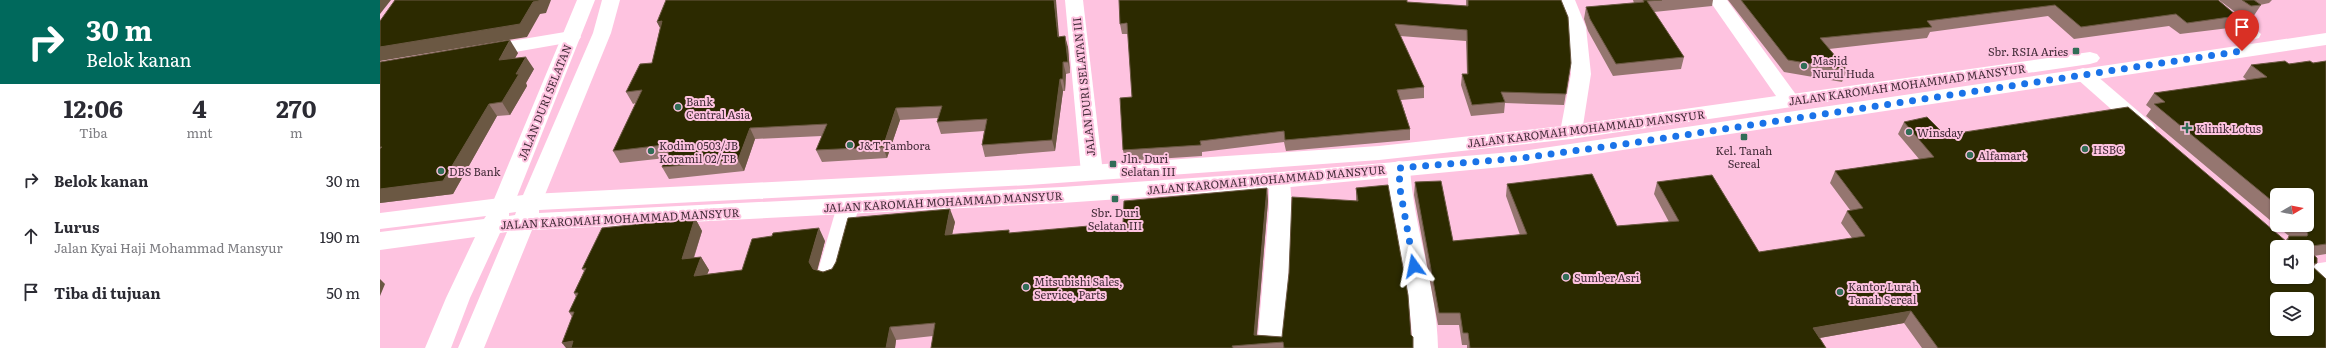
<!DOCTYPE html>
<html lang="id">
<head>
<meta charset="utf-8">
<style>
	:root { --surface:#fff; --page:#f7f7f7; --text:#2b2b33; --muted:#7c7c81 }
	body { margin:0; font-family:Literata,serif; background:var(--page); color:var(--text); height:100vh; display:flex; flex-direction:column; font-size:15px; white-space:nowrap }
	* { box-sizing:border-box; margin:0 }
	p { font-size:13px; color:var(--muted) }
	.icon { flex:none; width:22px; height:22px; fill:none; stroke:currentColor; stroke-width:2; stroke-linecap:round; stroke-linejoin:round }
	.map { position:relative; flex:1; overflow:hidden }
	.panel { display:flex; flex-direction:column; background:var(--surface); width:380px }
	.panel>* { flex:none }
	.hud { background:#00695c; color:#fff; overflow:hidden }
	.needle { width:26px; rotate:80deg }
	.fabs { position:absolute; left:1890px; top:188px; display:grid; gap:8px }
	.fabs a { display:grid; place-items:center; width:44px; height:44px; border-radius:6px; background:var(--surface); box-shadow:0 1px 3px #0004; font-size:20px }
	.pin { position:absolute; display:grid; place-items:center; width:34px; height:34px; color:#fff; margin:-41px -17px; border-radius:50% 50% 50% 0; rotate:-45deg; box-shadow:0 0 4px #0007 }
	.pin .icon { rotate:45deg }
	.me { position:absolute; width:44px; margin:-22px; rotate:348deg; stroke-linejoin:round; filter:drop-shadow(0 0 3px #0008) }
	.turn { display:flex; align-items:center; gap:14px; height:84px; padding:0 20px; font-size:18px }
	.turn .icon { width:52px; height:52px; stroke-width:2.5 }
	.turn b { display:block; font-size:28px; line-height:34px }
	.eta { display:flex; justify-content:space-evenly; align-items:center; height:68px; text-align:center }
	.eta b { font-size:24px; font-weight:700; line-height:28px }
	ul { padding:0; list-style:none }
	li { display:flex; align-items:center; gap:12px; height:56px; padding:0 20px }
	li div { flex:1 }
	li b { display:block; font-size:15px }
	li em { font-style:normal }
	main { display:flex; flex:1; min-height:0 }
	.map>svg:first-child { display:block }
</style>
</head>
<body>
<main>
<section class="panel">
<div class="hud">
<div class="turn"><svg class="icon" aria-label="right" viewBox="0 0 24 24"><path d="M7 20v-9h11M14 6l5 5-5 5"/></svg><div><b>30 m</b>Belok kanan</div></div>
</div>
<div class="eta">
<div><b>12:06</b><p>Tiba</p></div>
<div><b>4</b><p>mnt</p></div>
<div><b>270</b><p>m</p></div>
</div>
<ul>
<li><svg class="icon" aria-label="right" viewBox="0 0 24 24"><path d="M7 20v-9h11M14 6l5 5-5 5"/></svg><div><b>Belok kanan</b></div><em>30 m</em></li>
<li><svg class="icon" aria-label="ahead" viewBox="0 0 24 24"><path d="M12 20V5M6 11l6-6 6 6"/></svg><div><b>Lurus</b><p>Jalan Kyai Haji Mohammad Mansyur</p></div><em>190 m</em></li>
<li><svg class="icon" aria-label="arrive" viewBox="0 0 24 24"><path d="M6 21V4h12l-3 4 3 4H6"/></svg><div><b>Tiba di tujuan</b></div><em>50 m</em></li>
</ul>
</section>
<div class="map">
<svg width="1946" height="348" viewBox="0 0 1946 348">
	<rect width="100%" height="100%" fill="#fec3e0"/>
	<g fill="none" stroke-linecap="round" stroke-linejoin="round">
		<g fill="#fff" fill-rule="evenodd">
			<polygon points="685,0 703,0 723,173 720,178 712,180 704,178 701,173"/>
			<polygon points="1177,0 1195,0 1206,27 1211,74 1202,132 1198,137 1191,139 1184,137 1180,132 1191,74 1188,27"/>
			<polygon points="1329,0 1347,0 1417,96 1420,101 1417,106 1410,107 1403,106"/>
			<polygon points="1816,0 1837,0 1881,34 1879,38 1872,40 1865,38"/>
			<polygon points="191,31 198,33 201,37 198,41 106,57 99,55 96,51 99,47 106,45"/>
			<polygon points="1703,68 1710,70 1772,123 1776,128 1772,133 1765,135 1758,133 1696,78 1693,74 1696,70"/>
			<path d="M1019 161 1027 163 1030 168C1034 229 1057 287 1058 348H1032C1032 332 1031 317 1028 302 1024 276 1000 182 1011 163Z"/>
			<path d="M900 172 908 175C917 191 905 321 903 348H877L889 209V180L892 175Z"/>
			<polygon points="468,198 476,200 479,206 461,274 458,280 449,283 440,280 437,274 457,206 460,200"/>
			<polygon points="1946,262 1946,280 1933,281 1924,278 1927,277 1927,265"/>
		</g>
		<g fill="#fff" fill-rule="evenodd">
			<polygon points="197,0 215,0 134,204 131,210 123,212 115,210 112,204"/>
			<polygon points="222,0 240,0 231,33 162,202 159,208 151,210 143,208 140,202 213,33"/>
		</g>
		<path fill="#fff" fill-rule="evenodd" d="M1946 33V45L1143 165 900 188 682 203 152 230 104 348H78L127 232 120 233 90 298 71 348H45L66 298 95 237 0 250V232L104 219 106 216 0 229V213L151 194 649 169 999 146 1191 125 1710 52 1717 54 1720 58 1717 62 1710 64 1191 139 999 160 649 185 159 210V213L682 187 900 172 1143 151ZM136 212 135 215 129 216V213Z"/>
	</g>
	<g fill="#957670" fill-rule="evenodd">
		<polygon points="1086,0 1181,0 1191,63 1184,105 1125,103 1124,113 1091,116 1081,85 1082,74 1087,74 1086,41 1020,36 1044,87 1044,98 1021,100 1030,129 1030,140 906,151 904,142 822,152 822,156 745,161 743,150 752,97 748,34 742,34 740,24 1027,2 1086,6"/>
		<polygon points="1253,0 1333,0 1332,6 1274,12 1304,57 1301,69 1233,76 1208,31 1204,19 1206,7 1254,3"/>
		<polygon points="1348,0 1838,0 1857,16 1849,28 1800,34 1789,26 1694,39 1668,16 1550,32 1547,38 1449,49 1467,70 1462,82 1404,72"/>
		<polygon points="1839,0 1892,0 1889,3 1880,5 1881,5 1873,17 1863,18"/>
		<polygon points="277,22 679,37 688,47 690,73 686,74 685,91 683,91 675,151 605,157 602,145 604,131 561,134 557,122 558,118 520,120 507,158 442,162 436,150 442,136 375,139 364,171 289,179 282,167 286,158 240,163 233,151 256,103 253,104 246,92 272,63 280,28"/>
		<polygon points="138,53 135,58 154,69 146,83 147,86 130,115 117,116 73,194 0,203 0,62"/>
		<path d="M1946 61V254L1934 256 1937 263 1933 267 1946 348H1542L1524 323 1440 338 1446 348H1087V345H1082L1079 325H1058L1034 195 1035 182 1073 241 1140 235 1126 196 1127 184 1237 226 1289 222 1274 194 1277 182 1379 252 1472 238 1461 223 1467 211 1470 210 1450 183 1455 171 1539 159 1518 134 1524 122 1565 135 1905 241 1909 236 1766 116 1771 109 1766 105 1774 93 1867 80 1863 77 1871 65 1933 63ZM1897 195 1927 225H1897ZM1897 247H1927V277Z"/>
		<polygon points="887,188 888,201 877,335 902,337 976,201 976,188 1031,335 1033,348 551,348 553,336 516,340 515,348 186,348 192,317 189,312 196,297 194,293 204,271 202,269 315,218 322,231 314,258 321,257 329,270 327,274 362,270 445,241 437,270 443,272 575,222 572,235 630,233 743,223"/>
	</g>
	<g fill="#6b5843">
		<polygon points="0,0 11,0 0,14"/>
		<polygon points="159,0 171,0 166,13 160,14 147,37 0,61 0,47"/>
		<polygon points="674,0 676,0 680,48 678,37"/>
		<polygon points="282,21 283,33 277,22"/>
		<polygon points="685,36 688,47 690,73 688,62"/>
		<polygon points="130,40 138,53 127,72 119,60"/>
		<polygon points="146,57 154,69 146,83 147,86 130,115 122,102 136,74"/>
		<polygon points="683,62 686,74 685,91 683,79"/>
		<polygon points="680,79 683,91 675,151 672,140"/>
		<polygon points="109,104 117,116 73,194 0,203 0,189"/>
		<polygon points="516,108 520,120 507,158 503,147"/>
		<polygon points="370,128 375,139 364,171 358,160"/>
		<polygon points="887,188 888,201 876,344 874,335"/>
		<polygon points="570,209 575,222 569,248 565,235"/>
		<polygon points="315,218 322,231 309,272 302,259"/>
		<polygon points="439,228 445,241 436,275 429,262"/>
		<polygon points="321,257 329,270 322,288 314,276"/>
		<polygon points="0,279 5,284 0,296"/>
		<polygon points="1531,311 1524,323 1428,340 1433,328"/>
		<polygon points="510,327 516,340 515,348 506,348"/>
		<polygon points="193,341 199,348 186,348 182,343"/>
	</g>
	<g fill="#2c2a00" stroke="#6b5843" fill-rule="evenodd">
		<polygon points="15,0 159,0 159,1 153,2 140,24 0,47 0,21"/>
		<polygon points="286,0 674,0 678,37 685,36 688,62 683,62 683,79 680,79 672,140 602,145 607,119 557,122 562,106 516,108 503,147 436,150 447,124 370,128 358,160 282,167 292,144 233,151 262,90 246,92 260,64 272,63 282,21 277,22"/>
		<polygon points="739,0 1027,0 1027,2 1088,6 1088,0 1181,0 1188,17 1191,63 1186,94 1121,92 1125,102 1092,105 1082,74 1088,74 1087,30 1015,24 1044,87 1017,90 1030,129 905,140 904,131 820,141 821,145 743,150 740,98 752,97 747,23 740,24"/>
		<polygon points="1263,0 1282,0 1267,1 1304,57 1236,64 1210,19 1206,7 1264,2"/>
		<polygon points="1361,0 1838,0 1857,16 1807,23 1796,14 1701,27 1675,5 1547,21 1552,27 1440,38 1467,70 1408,60"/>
		<polygon points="1862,0 1874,0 1881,5 1871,6"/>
		<polygon points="130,40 119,60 146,57 136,74 139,74 122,102 109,104 63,181 0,189 0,149 2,147 0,147 0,62"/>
		<path d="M1905 61 1909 64 1930 61 1933 63 1946 61V244L1925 247H1897V277H1927V249L1937 258V263L1932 264V266L1946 279V348H1558L1531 311 1433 328 1446 348H1090L1088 333H1083L1080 313H1059L1035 182 1061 181 1073 241 1147 234 1127 184 1212 174 1237 226 1299 221 1277 182 1332 175 1379 252 1485 236 1467 211 1483 208 1455 171 1554 157 1524 122 1547 117 1565 135 1748 107 1907 242 1909 236H1927L1928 234 1924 227 1921 225H1927V195H1897V205L1774 104 1785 102 1774 93 1887 77 1871 65ZM1897 299H1927V329H1897Z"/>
		<polygon points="1008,185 1028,295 1031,335 1033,337 1033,348 904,348 903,342 852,346 853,348 551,348 555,323 510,327 506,348 191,348 193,341 182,343 194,312 189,312 198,293 194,293 206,268 202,269 222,228 315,218 302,259 321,257 314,276 362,270 372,239 392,236 393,233 439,228 429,262 433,269 443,272 452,269 456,262 468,218 570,209 565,235 629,230 629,233 743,223 744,201 887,188 874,335 902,337 909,273 912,197 978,201 976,188"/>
	</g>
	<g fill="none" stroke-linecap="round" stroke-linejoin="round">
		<polyline stroke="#1a73e8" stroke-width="7" stroke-dasharray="0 12.6" points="1034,266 1020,189 1019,168 1143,158 1265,141 1862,51"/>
	</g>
	<g fill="#316d57" stroke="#fec3e0" stroke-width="1.5">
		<rect x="1692" y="47" width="8" height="8" rx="2"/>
		<circle cx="1424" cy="66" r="4"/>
		<circle cx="298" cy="107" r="4"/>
		<path d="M1805 122h4v4h4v4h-4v4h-4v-4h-4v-4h4z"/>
		<circle cx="1529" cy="132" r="4"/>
		<rect x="1360" y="133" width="8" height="8" rx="2"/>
		<circle cx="470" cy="145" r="4"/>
		<circle cx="1705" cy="149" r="4"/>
		<circle cx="271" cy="151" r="4"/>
		<circle cx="1590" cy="155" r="4"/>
		<rect x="729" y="160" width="8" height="8" rx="2"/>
		<circle cx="61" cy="171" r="4"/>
		<rect x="731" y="195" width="8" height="8" rx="2"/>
		<circle cx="1186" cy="277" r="4"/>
		<circle cx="646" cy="287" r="4"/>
		<circle cx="1460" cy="292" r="4"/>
	</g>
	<g text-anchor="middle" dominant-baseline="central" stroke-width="4" stroke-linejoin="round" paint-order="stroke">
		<g font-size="11" fill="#422b37" stroke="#fec3e0" text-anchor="start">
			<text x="1688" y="51" text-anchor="end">Sbr. RSIA Aries</text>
			<text x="1432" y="60">Masjid<tspan x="1432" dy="13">Nurul Huda</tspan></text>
			<text x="306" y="101">Bank<tspan x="306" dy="13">Central Asia</tspan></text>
			<text x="1816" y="128">Klinik Lotus</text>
			<text x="1537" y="132">Winsday</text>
			<text x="279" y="145">Kodim 0503/JB<tspan x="279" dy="13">Koramil 02/TB</tspan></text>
			<text x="478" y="145">J&amp;T Tambora</text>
			<text x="1713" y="149">HSBC</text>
			<text x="1364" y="150" text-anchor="middle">Kel. Tanah<tspan x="1364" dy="13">Sereal</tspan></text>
			<text x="1598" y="155">Alfamart</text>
			<text x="741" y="158">Jln. Duri<tspan x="741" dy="13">Selatan III</tspan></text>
			<text x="69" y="171">DBS Bank</text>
			<text x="735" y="212" text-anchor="middle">Sbr. Duri<tspan x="735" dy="13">Selatan III</tspan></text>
			<text x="1194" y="277">Sumber Asri</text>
			<text x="654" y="281">Mitsubishi Sales,<tspan x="654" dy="13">Service, Parts</tspan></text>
			<text x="1468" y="286">Kantor Lurah<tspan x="1468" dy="13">Tanah Sereal</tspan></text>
		</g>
		<g font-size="11" fill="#422b37" stroke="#fec3e0">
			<text transform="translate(1527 84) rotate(-8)">JALAN KAROMAH MOHAMMAD MANSYUR</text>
			<text transform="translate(703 87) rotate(-96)">JALAN DURI SELATAN III</text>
			<text transform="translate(164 102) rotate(-68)">JALAN DURI SELATAN</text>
			<text transform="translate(1206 128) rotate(-7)">JALAN KAROMAH MOHAMMAD MANSYUR</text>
			<text transform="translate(886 179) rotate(-5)">JALAN KAROMAH MOHAMMAD MANSYUR</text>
			<text transform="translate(563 201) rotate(-3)">JALAN KAROMAH MOHAMMAD MANSYUR</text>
			<text transform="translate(240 218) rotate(-3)">JALAN KAROMAH MOHAMMAD MANSYUR</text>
		</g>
	</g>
</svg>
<div class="fabs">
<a><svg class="needle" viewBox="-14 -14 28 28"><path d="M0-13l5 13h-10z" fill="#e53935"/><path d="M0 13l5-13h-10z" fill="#7c7c81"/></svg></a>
<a><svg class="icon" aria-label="sound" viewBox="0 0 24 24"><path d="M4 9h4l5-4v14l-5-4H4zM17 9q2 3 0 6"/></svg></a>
<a><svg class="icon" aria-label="layers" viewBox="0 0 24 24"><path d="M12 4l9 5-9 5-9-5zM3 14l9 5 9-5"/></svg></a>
</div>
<div class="pin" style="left:1862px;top:51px;background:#d93025"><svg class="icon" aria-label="arrive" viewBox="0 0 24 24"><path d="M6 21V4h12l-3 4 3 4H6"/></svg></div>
<svg class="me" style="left:1034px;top:266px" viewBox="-20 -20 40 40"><path d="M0-17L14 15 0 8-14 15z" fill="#1a73e8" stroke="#fff" stroke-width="4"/></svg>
</div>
</main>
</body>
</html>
